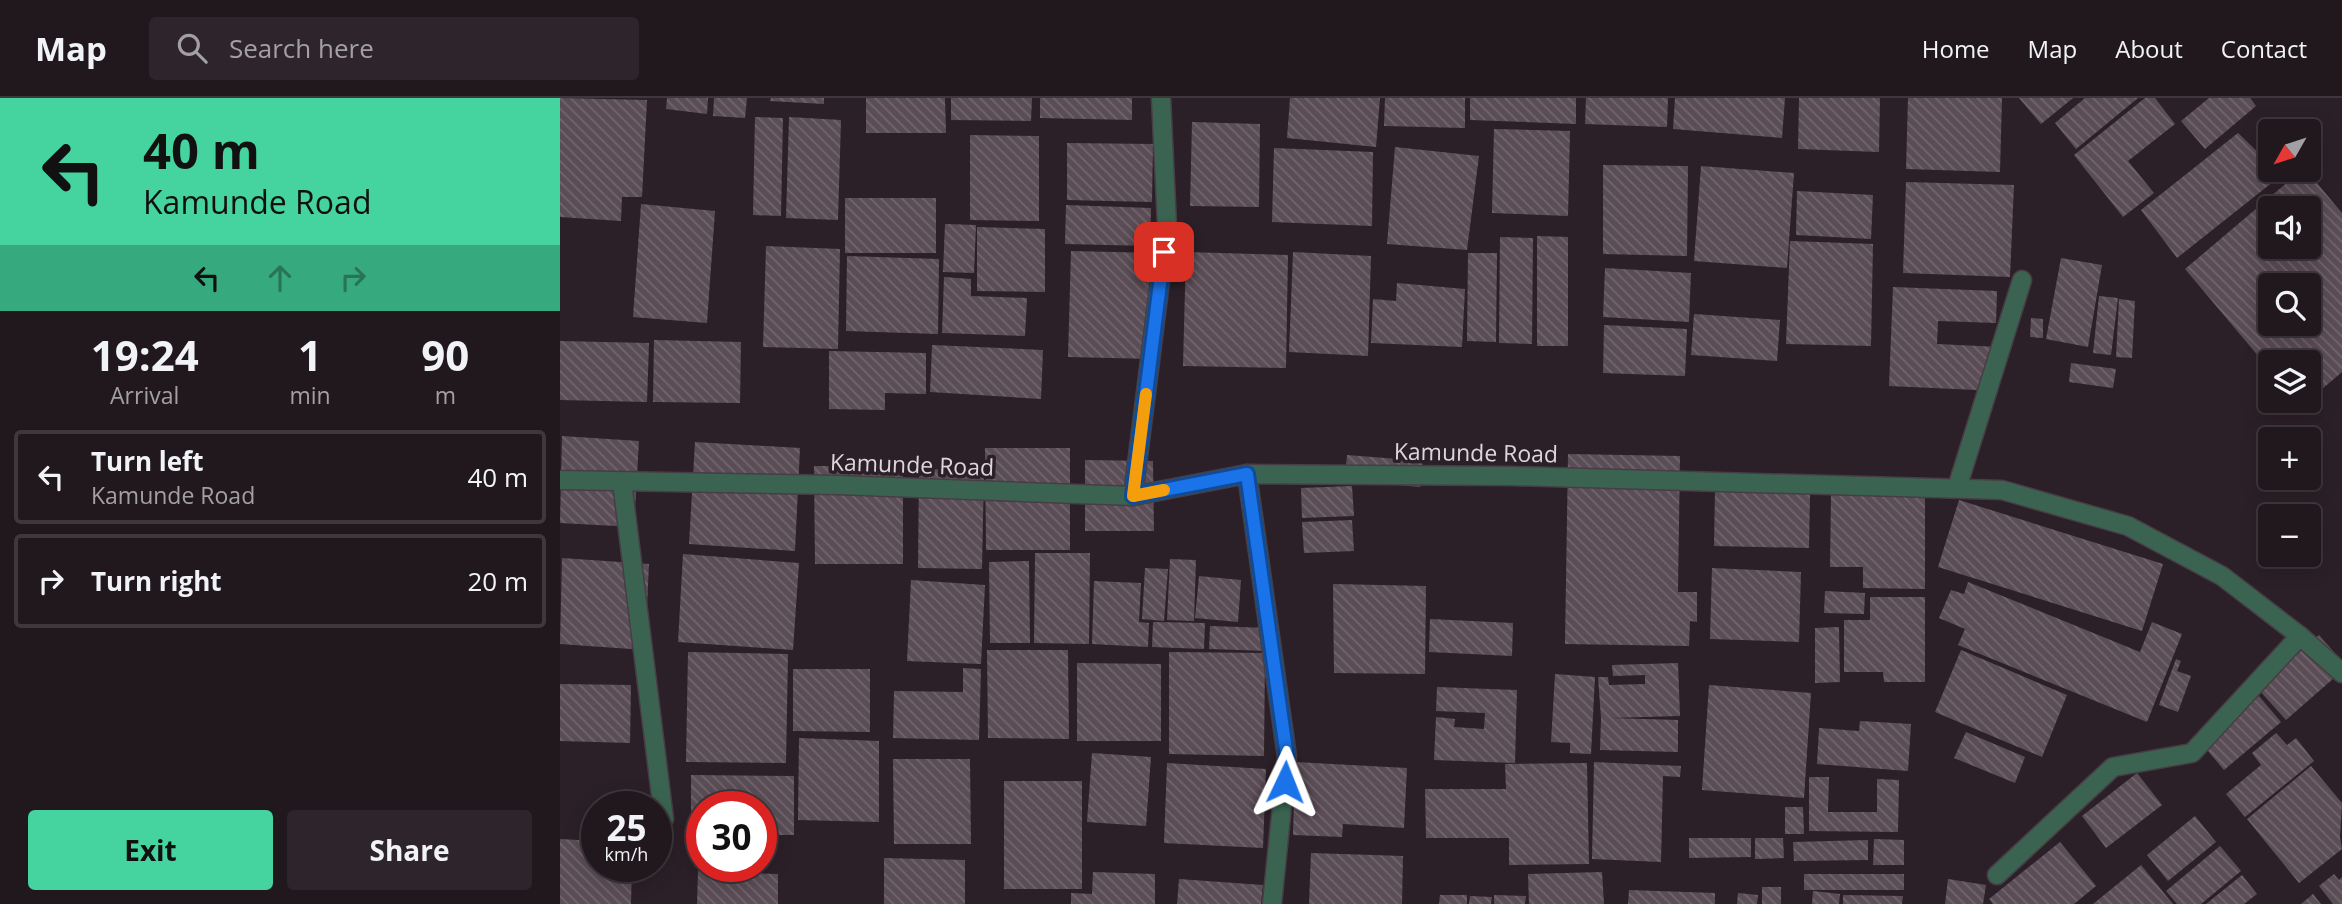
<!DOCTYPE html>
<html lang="en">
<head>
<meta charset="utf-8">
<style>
	:root { --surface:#21181e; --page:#2d252b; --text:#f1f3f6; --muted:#a2a0a4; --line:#3e373c; --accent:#45d49f }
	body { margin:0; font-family:"Open Sans",sans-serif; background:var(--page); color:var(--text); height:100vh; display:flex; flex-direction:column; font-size:26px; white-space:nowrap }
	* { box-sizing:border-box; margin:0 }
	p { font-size:23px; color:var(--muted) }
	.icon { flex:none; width:38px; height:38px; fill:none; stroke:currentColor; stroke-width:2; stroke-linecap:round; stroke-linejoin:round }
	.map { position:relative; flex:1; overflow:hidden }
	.drawer { display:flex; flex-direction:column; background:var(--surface); width:560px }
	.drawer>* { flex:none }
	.banner { background:#45d49f; color:#111; overflow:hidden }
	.needle { width:46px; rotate:231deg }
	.controls { position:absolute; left:1698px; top:21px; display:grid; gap:14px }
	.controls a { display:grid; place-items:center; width:63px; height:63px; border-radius:7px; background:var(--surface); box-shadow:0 4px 18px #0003,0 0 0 2px var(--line); font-size:35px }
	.speed { position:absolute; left:21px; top:693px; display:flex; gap:14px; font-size:35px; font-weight:700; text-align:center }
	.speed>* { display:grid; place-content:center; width:91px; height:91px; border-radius:50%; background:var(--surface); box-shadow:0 4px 18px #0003,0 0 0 2px var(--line); line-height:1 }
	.speed small { font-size:18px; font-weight:400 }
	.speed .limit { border:10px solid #d22; background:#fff; color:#111 }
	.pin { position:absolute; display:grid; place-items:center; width:60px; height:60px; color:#fff; margin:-30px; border-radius:14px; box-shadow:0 4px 10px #0006 }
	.me { position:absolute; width:77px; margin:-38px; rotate:2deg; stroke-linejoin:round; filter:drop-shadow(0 0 5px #0008) }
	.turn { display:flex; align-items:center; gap:24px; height:147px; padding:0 28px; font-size:32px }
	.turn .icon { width:91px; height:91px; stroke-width:2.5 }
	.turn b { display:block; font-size:49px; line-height:60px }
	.lanes { display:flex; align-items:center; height:66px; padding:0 28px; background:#0003; justify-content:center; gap:35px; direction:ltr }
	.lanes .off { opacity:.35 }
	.eta { display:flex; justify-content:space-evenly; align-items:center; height:119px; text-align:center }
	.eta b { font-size:42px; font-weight:700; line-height:49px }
	.action { display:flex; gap:14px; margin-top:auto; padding:14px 28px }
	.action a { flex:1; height:80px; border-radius:7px; background:var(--accent); color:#111; font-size:28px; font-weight:700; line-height:80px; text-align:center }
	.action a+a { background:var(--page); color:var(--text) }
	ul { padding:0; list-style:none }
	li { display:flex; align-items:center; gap:21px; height:94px; margin:0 14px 10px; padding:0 14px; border:4px solid var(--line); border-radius:7px }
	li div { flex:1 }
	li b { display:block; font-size:26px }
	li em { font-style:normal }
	header { display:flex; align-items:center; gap:42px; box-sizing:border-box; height:98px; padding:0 35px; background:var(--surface); border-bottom:2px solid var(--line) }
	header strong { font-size:33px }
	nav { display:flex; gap:38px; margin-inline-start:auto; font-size:24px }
	.search { width:490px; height:63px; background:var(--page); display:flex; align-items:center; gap:18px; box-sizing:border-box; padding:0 24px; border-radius:7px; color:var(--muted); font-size:26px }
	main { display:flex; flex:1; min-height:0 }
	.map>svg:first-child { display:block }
</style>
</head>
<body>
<header>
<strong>Map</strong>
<div class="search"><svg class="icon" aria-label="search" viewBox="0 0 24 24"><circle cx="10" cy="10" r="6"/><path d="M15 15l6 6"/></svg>Search here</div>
<nav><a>Home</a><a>Map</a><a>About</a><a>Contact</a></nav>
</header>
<main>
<section class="drawer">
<div class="banner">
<div class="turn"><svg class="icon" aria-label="left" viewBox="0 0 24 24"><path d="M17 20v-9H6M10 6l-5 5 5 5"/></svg><div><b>40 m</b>Kamunde Road</div></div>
<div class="lanes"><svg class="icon" aria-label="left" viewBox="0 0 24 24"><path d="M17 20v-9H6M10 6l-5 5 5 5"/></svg><svg class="icon off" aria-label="ahead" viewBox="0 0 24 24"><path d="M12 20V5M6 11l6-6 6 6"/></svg><svg class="icon off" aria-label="right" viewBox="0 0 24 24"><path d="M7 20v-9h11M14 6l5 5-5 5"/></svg></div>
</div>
<div class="eta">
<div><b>19:24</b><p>Arrival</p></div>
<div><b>1</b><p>min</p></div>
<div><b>90</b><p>m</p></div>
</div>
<ul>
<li><svg class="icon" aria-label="left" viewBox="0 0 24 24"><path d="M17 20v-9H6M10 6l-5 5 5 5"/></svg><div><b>Turn left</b><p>Kamunde Road</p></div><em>40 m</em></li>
<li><svg class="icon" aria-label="right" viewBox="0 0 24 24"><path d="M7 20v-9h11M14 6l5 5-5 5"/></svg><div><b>Turn right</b></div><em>20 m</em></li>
</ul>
<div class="action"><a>Exit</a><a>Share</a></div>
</section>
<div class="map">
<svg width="1782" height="806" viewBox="0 0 1782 806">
	<defs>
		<pattern id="building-back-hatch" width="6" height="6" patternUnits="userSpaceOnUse" patternTransform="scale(1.75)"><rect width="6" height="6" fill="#5b4d56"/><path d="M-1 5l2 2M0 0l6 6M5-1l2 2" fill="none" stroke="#72666e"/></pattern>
	</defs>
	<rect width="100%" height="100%" fill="#2c2028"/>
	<g fill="url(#building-back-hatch)" fill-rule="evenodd">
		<polygon points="0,0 87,2 82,99 62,99 61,123 0,119"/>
		<polygon points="107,0 148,0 147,16 106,11"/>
		<polygon points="154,0 187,0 185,20 153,18"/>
		<polygon points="211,0 264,0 264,6 210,3"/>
		<polygon points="306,0 385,0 386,35 306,35"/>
		<polygon points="391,0 472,0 471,23 391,22"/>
		<polygon points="480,0 572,0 572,22 480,20"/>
		<polygon points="730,0 820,0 816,49 727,40"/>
		<polygon points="825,0 905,0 905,30 824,28"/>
		<polygon points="910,0 1016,0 1016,26 910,22"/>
		<polygon points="1026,0 1108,0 1107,29 1025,26"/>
		<polygon points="1115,0 1225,0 1222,40 1113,31"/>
		<polygon points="1239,0 1320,0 1319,54 1238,51"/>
		<polygon points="1348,0 1442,0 1440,74 1346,71"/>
		<polygon points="1459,0 1513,0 1481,26"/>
		<polygon points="1525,0 1578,0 1516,51 1495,25"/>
		<polygon points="1585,0 1595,0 1615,26 1568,63 1594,95 1563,119 1514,57"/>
		<polygon points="1649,0 1690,0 1696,8 1645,51 1621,23"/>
		<polygon points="195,19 223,20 221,118 193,117"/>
		<polygon points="229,19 281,22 278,122 226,120"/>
		<polygon points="632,24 700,26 699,109 630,108"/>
		<polygon points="934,31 1010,33 1008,118 932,115"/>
		<polygon points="1678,35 1706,62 1710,60 1710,72 1728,72 1617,160 1581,112"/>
		<polygon points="410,37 479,38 479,123 410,122"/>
		<polygon points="507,45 593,46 592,104 507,102"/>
		<polygon points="835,49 919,58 907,152 827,146"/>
		<polygon points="714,50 813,54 812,128 712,124"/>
		<polygon points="1043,67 1128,68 1127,158 1043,156"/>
		<polygon points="1141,68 1234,75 1227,170 1134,163"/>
		<path d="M1742 72H1746L1782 115V274L1741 309 1736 303H1748V264H1710V272L1625 171ZM1710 110H1748V149H1710ZM1710 187H1748V226H1710Z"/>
		<polygon points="1346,84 1454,87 1450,179 1343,175"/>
		<polygon points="1237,93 1313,97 1311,141 1236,137"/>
		<rect x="285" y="100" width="91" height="55"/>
		<polygon points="81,106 155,113 147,225 73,219"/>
		<polygon points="506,107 591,110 590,148 505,146"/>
		<polygon points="385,126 416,127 414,175 383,174"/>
		<polygon points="417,129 485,131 485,194 417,193"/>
		<polygon points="977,138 1008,139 1008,248 977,248"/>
		<polygon points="940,139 973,140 972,246 939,245"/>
		<polygon points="1230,143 1313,146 1311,248 1226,246"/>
		<polygon points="206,148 280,151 278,251 203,249"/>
		<polygon points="511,153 595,155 593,261 508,259"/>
		<polygon points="626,154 728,157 726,270 623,268"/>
		<polygon points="733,154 811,158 808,258 729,254"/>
		<polygon points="908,155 937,155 936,244 907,243"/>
		<polygon points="287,158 379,161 378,236 286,233"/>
		<polygon points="1501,160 1542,167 1528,249 1486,241"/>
		<polygon points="1045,170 1131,175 1129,224 1043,219"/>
		<polygon points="384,179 411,181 411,198 467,200 465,238 382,235"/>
		<polygon points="837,185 905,191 902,249 811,245 813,201 836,203"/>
		<polygon points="1333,189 1437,193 1436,225 1378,223 1377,246 1440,249 1438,293 1329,288"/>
		<polygon points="1539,198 1558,200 1551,257 1533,255"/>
		<polygon points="1559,201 1575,203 1572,260 1556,259"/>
		<polygon points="1134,216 1220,222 1217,263 1131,257"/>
		<polygon points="1471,220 1483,221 1483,240 1470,239"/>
		<polygon points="1044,227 1127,231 1125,278 1043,275"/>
		<polygon points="94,242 181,244 180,305 93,304"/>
		<polygon points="0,243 89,245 87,304 0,302"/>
		<polygon points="372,247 483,252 481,301 370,294"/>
		<polygon points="269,253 366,255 366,296 325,295 325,312 269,311"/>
		<polygon points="1511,265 1556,271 1553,290 1509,284"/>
		<polygon points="2,338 79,343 74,429 0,425"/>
		<polygon points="135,344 240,350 235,453 129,446"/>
		<polygon points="425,350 510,350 510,452 426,452"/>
		<polygon points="1008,356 1120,358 1118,494 1137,494 1137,524 1130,523 1129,548 1005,546"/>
		<polygon points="787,357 863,363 860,389 785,382"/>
		<polygon points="525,362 593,363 594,433 525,433"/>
		<polygon points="254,368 343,368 343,466 255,466"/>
		<polygon points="359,371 424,372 422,471 358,470"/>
		<polygon points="792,388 794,418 742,420 741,390"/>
		<polygon points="1155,393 1250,396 1249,450 1154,448"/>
		<polygon points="1271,397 1365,397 1365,491 1303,490 1303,469 1270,469"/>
		<polygon points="1399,402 1603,466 1582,533 1378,469"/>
		<polygon points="792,422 794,453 744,455 742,424"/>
		<polygon points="475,455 530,455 529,546 474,545"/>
		<polygon points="123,456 239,465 233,552 118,544"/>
		<polygon points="2,460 89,466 85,552 0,546"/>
		<polygon points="610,461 636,462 634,523 607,522"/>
		<polygon points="469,463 470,545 430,545 429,464"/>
		<polygon points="585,470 608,471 604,523 582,521"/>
		<polygon points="1152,470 1241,474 1239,544 1150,541"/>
		<polygon points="639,478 681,482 678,524 635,520"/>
		<polygon points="351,482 425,487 421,566 347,563"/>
		<polygon points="534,483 581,485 579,524 589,525 588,549 532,546"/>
		<polygon points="1408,484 1580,554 1592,524 1622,536 1587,624 1398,547 1405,531 1379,520 1391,492 1404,496"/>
		<polygon points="773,486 866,488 865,576 774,575"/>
		<polygon points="1265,493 1305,495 1304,516 1264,515"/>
		<polygon points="1310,499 1365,499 1365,584 1324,584 1323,574 1284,574 1284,522 1310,522"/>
		<polygon points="870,521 953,525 952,558 869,554"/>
		<polygon points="593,524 645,525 644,551 592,549"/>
		<polygon points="650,528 710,530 709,553 649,551"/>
		<polygon points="1279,529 1280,584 1255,585 1255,530"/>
		<polygon points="1759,537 1782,563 1782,573 1726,622 1698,591"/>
		<polygon points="427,552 508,552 509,641 428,640"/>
		<polygon points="1401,552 1507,597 1482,659 1375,614"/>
		<polygon points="128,554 228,556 226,665 126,664"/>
		<polygon points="609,554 705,555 704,658 609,656"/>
		<polygon points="1616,561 1621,563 1617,573 1631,578 1618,614 1599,607"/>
		<polygon points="517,565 601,566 601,643 517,643"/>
		<polygon points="1118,565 1120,618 1050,620 1118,622 1118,654 1040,652 1041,620 1038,579 1048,579 1049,587 1085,586 1085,577 1053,578 1052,567"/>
		<polygon points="403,570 421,571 419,642 333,640 334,593 403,594"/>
		<polygon points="233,571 310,571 310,634 233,633"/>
		<polygon points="995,576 1035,579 1031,656 1010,655 1010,645 991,644"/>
		<polygon points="0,586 71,587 70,645 0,643"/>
		<polygon points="1149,587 1251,595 1244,700 1142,692"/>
		<polygon points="877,589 957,592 955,665 874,662 876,619 895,621 894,629 924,631 925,615 876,613"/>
		<polygon points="1699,598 1721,624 1664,672 1642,646"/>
		<polygon points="1300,623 1351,626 1348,673 1257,666 1259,630 1299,633"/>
		<polygon points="1406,634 1465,659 1455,685 1394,660"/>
		<polygon points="1716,635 1727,647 1736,640 1754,663 1685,719 1666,696 1701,667 1692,655"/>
		<polygon points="239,640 319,643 319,724 238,722"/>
		<polygon points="532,655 591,659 586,728 527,724"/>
		<polygon points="333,661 410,661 411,746 334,746"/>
		<polygon points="735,664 847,670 844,730 783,726 782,739 733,737"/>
		<polygon points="1034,664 1121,668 1120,679 1103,678 1101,764 1032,761"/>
		<polygon points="607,665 706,671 703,750 604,745"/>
		<polygon points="1027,665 1029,766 949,767 949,740 866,740 865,691 946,691 945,666"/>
		<polygon points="1751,668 1782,705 1780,739 1782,751 1739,785 1687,721"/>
		<polygon points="1577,675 1602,707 1546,750 1522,718"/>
		<polygon points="131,677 234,678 234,737 201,737 201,709 142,709 142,737 131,737"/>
		<polygon points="1249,679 1269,679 1268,714 1317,714 1317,681 1339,682 1338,734 1249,733"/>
		<rect x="444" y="683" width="78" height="108"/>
		<polygon points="1225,709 1243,709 1244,736 1225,736"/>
		<polygon points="1635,718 1656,744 1608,783 1587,757"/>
		<polygon points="1129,740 1191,740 1191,759 1129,760"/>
		<polygon points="1195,740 1223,740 1224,760 1195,761"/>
		<polygon points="0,741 37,743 37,768 72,768 71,806 0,806"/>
		<polygon points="1314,741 1344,742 1344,767 1313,767"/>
		<polygon points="1308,742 1308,762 1234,763 1233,744"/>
		<polygon points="1500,744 1536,788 1514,806 1433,806 1429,801"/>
		<polygon points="1660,748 1681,773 1641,806 1617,806 1606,793"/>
		<polygon points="751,755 843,758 842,806 749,806"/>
		<polygon points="324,760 405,762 405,806 324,806"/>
		<polygon points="1581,767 1613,806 1533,806"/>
		<polygon points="138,773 218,776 218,806 137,806"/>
		<polygon points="533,774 595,776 595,806 511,806 511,795 532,796"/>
		<polygon points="1042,774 1044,806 969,806 968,776"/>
		<rect x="1244" y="776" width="100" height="16"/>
		<polygon points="1774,776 1779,782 1782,779 1782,806 1773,806 1759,788"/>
		<polygon points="1682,777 1697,796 1684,806 1646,806"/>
		<polygon points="619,781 703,787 701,806 617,806"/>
		<polygon points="1388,781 1426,787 1423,806 1385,806"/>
		<rect x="1202" y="789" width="19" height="17"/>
		<polygon points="1069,792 1155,795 1155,806 1068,806"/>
		<polygon points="1253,793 1280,796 1279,806 1252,806"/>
		<polygon points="1178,795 1198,797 1197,806 1177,806"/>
		<polygon points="1753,796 1761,806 1741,806"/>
		<polygon points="880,797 907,797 907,806 879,806"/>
		<polygon points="934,797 966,798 965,806 934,806"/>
		<polygon points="1283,797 1343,798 1342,806 1283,806"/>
		<polygon points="910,798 932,799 931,806 909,806"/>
	</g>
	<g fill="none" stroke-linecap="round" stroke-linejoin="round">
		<g stroke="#483d45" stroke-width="21">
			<g id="minor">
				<polyline points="687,376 727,659 712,806"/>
				<polyline points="0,382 277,387 573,398 687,376 951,378 1442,392 1568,428 1662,478 1740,538 1782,575"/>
				<polyline points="62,384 104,721"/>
				<polyline points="1397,390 1462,182"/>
				<polyline points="573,398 607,127 601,0"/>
				<polyline points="1437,777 1553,669 1632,655 1740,538"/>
			</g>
		</g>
		<use href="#minor" stroke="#3a6451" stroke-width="18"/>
	</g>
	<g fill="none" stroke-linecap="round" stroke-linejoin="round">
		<g stroke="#114b97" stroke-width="18">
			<polyline id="route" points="604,154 573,398 687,376 727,659 725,684"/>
		</g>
		<use href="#route" stroke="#1a73e8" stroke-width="12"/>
		<polyline stroke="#f59e0b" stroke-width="12" points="586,296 573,398 604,392"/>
	</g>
	<g text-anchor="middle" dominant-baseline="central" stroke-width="7" stroke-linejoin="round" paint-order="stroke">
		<g font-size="23" fill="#ded6db" stroke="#2c2028">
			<text transform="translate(916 354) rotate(1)">Kamunde Road</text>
			<text transform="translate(352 366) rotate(2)">Kamunde Road</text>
		</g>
	</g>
</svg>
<div class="controls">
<a><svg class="needle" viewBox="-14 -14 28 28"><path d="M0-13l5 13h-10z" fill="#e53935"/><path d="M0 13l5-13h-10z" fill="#a2a0a4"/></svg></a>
<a><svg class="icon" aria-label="sound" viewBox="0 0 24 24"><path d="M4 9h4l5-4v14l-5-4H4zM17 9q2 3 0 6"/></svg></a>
<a><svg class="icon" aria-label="search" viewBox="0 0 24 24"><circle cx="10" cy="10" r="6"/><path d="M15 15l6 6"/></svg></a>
<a><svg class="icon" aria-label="layers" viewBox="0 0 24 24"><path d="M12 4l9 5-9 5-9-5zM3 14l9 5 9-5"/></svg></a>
<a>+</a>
<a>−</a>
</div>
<div class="speed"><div>25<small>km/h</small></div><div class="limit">30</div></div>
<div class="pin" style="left:604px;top:154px;background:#d93025"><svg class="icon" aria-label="arrive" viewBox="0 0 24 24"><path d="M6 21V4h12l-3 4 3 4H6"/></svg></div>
<svg class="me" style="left:725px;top:684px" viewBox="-20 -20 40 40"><path d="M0-17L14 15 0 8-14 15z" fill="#1a73e8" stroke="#fff" stroke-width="4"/></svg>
</div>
</main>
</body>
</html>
